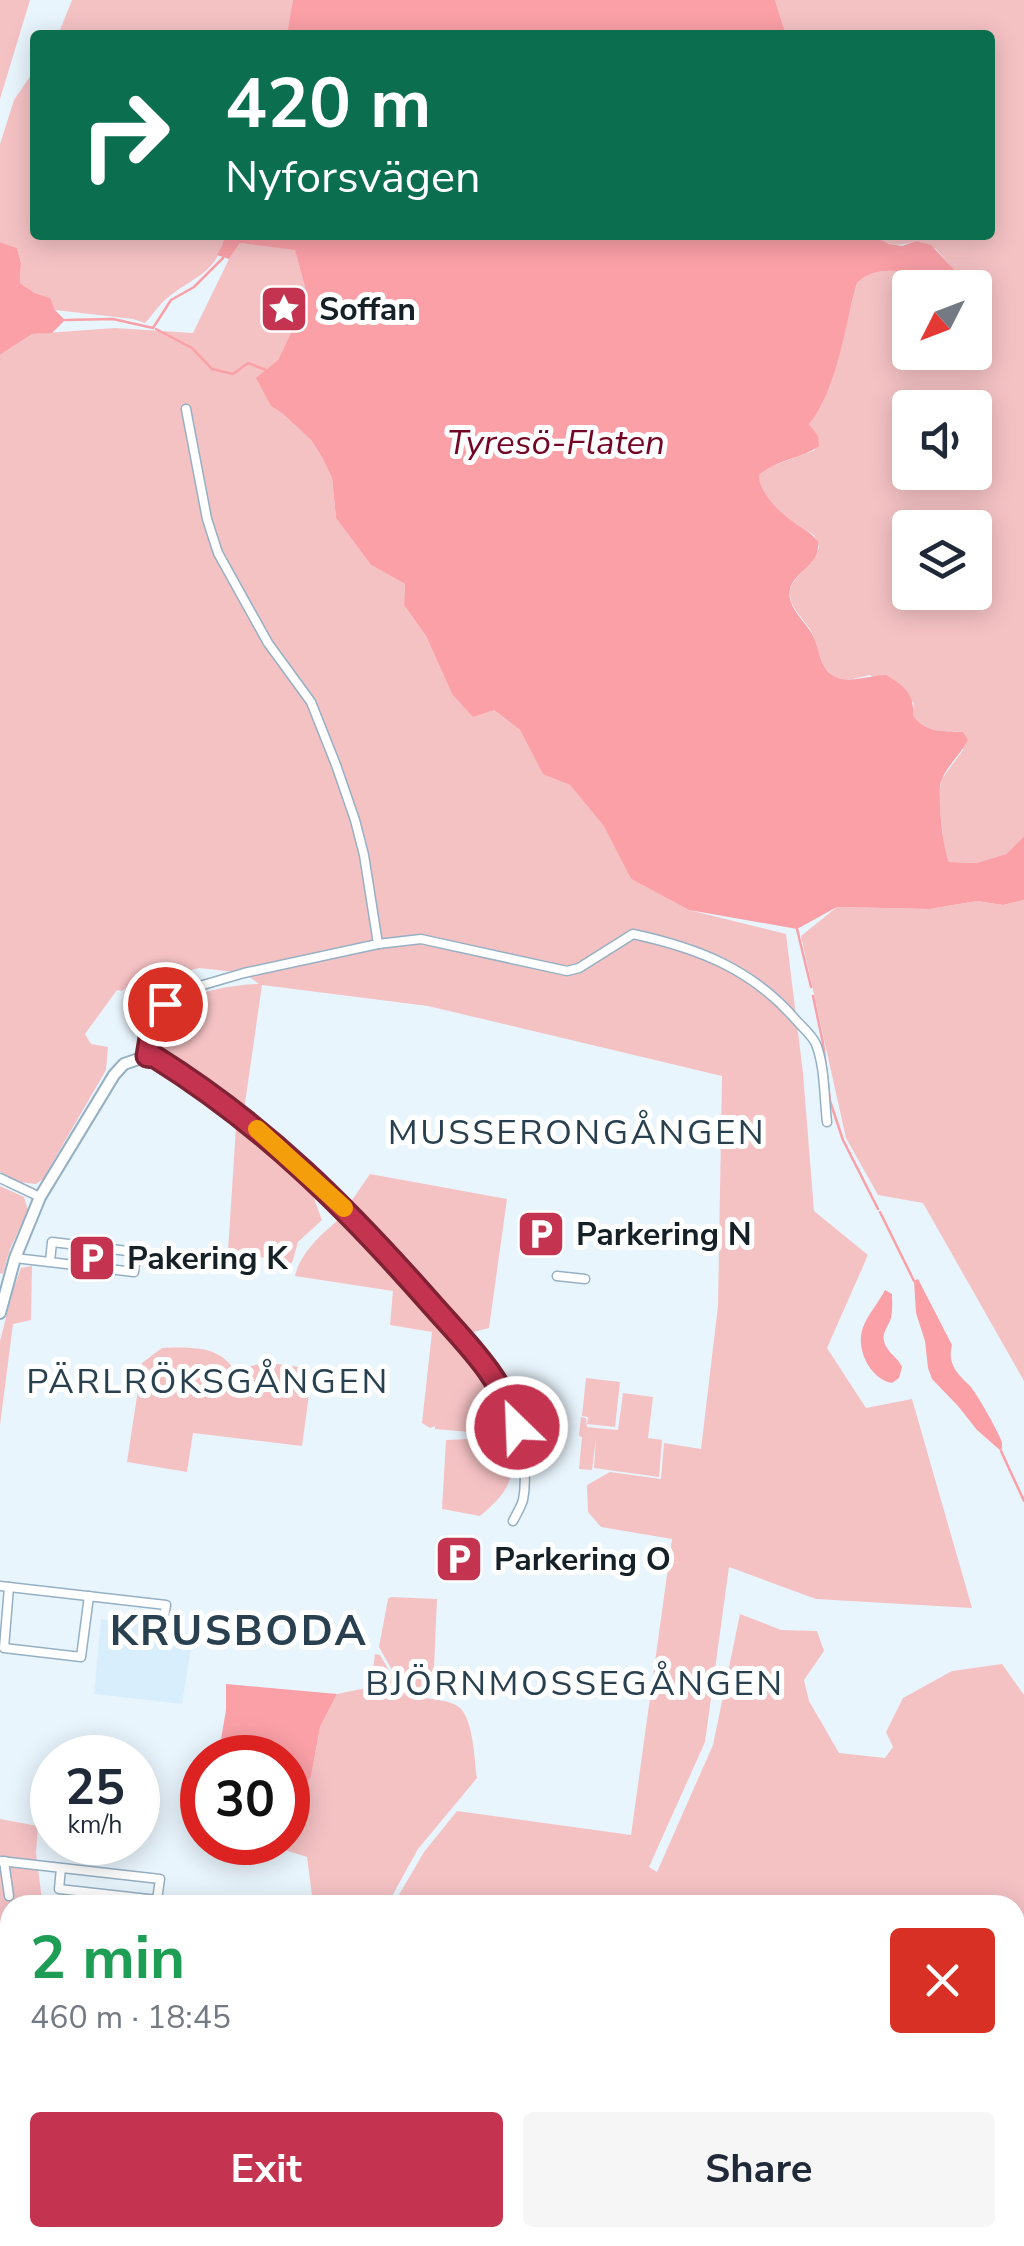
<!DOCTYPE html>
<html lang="en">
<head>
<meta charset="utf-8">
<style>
	:root { --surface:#fff; --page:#f6f6f7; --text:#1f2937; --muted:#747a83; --accent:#c43450 }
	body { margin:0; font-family:"Nunito Sans",sans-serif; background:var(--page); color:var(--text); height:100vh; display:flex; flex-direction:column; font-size:38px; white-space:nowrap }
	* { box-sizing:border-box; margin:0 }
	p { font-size:32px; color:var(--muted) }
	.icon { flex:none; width:55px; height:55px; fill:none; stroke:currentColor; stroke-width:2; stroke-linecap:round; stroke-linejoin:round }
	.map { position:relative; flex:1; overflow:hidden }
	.panel { position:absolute; left:0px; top:1895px; width:1025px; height:352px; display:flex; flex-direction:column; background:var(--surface); border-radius:30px 30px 0 0; box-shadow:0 5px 25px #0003 }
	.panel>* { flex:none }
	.guide { position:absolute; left:30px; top:30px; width:965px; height:210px; border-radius:10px; box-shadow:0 5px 25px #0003; background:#0b6e4f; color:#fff; overflow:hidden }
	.needle { width:65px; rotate:228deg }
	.controls { position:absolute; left:892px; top:270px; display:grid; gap:20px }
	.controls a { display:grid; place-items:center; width:100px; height:100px; border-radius:10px; background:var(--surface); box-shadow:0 5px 25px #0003; font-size:50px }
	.speed { position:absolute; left:30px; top:1735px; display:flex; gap:20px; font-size:50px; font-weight:700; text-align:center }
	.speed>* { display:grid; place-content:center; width:130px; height:130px; border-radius:50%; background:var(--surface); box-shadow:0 5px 25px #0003; line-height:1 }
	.speed small { font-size:25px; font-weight:400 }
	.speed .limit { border:15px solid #d22; background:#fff; color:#111 }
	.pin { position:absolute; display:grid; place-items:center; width:85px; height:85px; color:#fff; margin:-42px; border:5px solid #fff; border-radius:50%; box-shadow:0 2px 10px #0007 }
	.me { position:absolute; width:110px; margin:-55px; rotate:336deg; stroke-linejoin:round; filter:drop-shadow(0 0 8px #0008) }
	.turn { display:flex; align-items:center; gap:35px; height:210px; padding:0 30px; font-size:45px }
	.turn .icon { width:130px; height:130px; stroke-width:2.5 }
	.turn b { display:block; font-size:70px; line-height:85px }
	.round { display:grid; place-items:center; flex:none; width:105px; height:105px; border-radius:10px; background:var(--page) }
	.summary { display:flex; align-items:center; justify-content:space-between; height:170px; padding:0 30px }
	h1 { font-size:60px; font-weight:700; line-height:75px; color:#1e9e55 }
	.action { display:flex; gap:20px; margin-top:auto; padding:20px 30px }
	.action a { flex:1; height:115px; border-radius:10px; background:var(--accent); color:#fff; font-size:40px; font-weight:700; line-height:115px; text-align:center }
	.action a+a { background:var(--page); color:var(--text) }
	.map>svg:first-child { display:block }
</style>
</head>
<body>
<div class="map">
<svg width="1024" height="2246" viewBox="0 0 1024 2246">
	<rect width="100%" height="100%" fill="#e9f5fd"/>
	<polygon fill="#d9eefd" points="101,1619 142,1624 163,1638 192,1642 182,1704 94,1694"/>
	<g fill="#f5c2c4" fill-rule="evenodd">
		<polygon points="0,0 30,0 0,99"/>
		<polygon points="72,0 293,0 291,19 287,35 58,35"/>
		<path d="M775 0H1024V836L1006 854 976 863 949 862 945 854 939 800 941 780 963 750V732C942 731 926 733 913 715L914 703 870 675C857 678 843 683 832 675 818 664 819 646 812 633 805 619 789 608 790 592 791 577 814 565 819 547L814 535 789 520 764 495 758 483 759 475 767 468 815 450 813 430 809 424 822 404 831 383 857 283C886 255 928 285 961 278L936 249 916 241C898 247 887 246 871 235H990V35H786ZM910 288H975V352H910ZM910 408H975V472H910ZM910 528H975V592H910Z"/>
		<path d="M35 69V235H225C217 275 193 276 166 299 158 306 152 316 145 323L133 319 55 310 49 298 35 293 20 283 21 263 17 248 0 242V144L14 100Z"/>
		<path d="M240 243 295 249 305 287 296 322 278 360 271 406 283 414 311 440 322 457 332 478 336 518 371 565 405 584 404 605 426 636 452 694 494 710 520 730 543 773 570 785 605 826 631 879 689 910 786 934 803 1073 814 1211 868 1255 827 1348 866 1408 912 1399 972 1608 816 1599 729 1567 705 1742 649 1867 657 1872 713 1745 740 1614 781 1630 817 1631 824 1651 804 1680 809 1701 839 1753 885 1758 893 1747 886 1732 903 1698 952 1671 1002 1664 1024 1695V2246H264L265 2238H1015V1905H393L424 1852 457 1811 631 1835 672 1539 601 1527 588 1512 587 1485 610 1472 661 1479 664 1443 701 1449 718 1306 722 1076 428 1006 262 985 244 1110 160 1052 155 1046C157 1035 164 1016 172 1008 188 992 238 984 259 984L244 973 199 968 183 972 165 986C149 983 136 980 122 991L117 990 85 1034 91 1044 108 1047 106 1070 43 1179 36 1184 18 1182 0 1172V355L32 334 115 328 193 333 229 259Z"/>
		<polygon points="1024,900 1024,1381 923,1203 878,1195 846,1138 801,936 837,907 930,909 977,901 1003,905"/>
		<polygon points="236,1127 310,1188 322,1220 298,1242 292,1263 228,1251"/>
		<polygon points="370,1174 507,1199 489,1328 466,1334 348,1206"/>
		<polygon points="0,1186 24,1197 28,1210 10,1249 3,1274 0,1273"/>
		<path d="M343 1216 475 1365 493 1389 508 1418 507 1424 505 1426 470 1432 435 1429V1426L430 1428 422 1423 432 1332 390 1325 393 1291 295 1276C301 1251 324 1232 343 1216Z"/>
		<polygon points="32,1266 31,1320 13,1324 0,1425 0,1341 13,1290 21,1268"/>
		<path d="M162 1348C180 1347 208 1346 222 1357 231 1363 231 1369 242 1372 257 1358 281 1365 300 1367L311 1380 302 1446 193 1433 187 1472 127 1462 142 1363Z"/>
		<polygon points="586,1378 620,1382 615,1427 587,1424 588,1417 582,1416"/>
		<polygon points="623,1393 653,1397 648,1438 662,1440 659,1477 594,1468 596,1438 592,1470 579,1469 582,1437 579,1436 581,1417 586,1418 587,1427 618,1430"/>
		<path d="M491 1438 505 1442C520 1478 506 1494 480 1516L442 1509 446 1440Z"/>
		<path d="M391 1597 437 1599 433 1692 416 1691 419 1697C430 1699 450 1700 459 1707 474 1720 474 1759 477 1778L418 1849 387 1905H309L312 1895 307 1857 263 1843 288 1842V1784L297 1786 311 1777 320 1727 337 1694 371 1687 375 1654 380 1655 397 1684 395 1688H402L379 1647 388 1599Z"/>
		<polygon points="0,1819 38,1826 36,1853 42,1900 70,1905 10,1905 10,2039 8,2039 0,2077"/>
	</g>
	<g fill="#fba0a7">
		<polygon points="293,0 775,0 786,35 287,35"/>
		<path d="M225 235H871L889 244 902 246 916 241 931 245 962 278C928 285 887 255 857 283 844 327 838 389 809 424L818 436 819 446C801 459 775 460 759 475 758 491 779 512 792 521 802 529 811 531 818 542 820 564 799 569 791 586 789 591 789 597 791 602 794 613 806 623 812 634 820 647 818 665 832 675 846 685 870 675 886 675 903 685 915 694 913 715 925 733 943 731 963 732L968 740C961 754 946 767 941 781 937 794 943 850 949 862L976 863 1006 854 1024 836V900L1003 905 977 901 930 909 837 907 797 929 689 910 631 879 604 826 570 785 543 774 520 730 494 710 473 717 452 694 426 636 404 605 405 584 371 565 336 518 332 478 322 457 311 440 283 414 271 406 256 378 278 360 296 322 305 287 295 250 240 243 229 259 217 255 222 246Z"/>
		<polygon points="0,242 17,248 21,263 20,283 35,293 50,298 55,310 65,320 52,333 32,334 0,355"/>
		<path d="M918 1279 952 1345C947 1365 958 1374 970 1386 976 1392 1001 1436 1002 1443 1002 1446 1002 1449 1001 1451L977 1430 958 1406 932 1379 928 1368 925 1341 916 1313 914 1281Z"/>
		<path d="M885 1290 892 1294C892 1302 893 1310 891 1318 888 1327 882 1332 884 1341 886 1352 898 1357 902 1367L899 1378 892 1383C869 1379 854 1346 864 1325 869 1313 879 1302 885 1290Z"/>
		<polygon points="226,1684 337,1694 320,1727 311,1777 303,1785 288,1784 288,1758 218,1757 226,1710"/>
	</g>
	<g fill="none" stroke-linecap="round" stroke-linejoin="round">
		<g stroke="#fba0a7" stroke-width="2.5">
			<polyline points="65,320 113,319 153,328 171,300 194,287 223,258"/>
			<polyline points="156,329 192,348 212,369 233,374 248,363 266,370"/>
			<polyline points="797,929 811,987"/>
			<polyline points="813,996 823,1043 830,1101 843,1140 878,1209"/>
			<polyline points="880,1212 914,1281"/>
			<polyline points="1001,1451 1024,1501"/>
		</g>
		<g stroke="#95b0c4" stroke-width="11">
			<g id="street">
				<polyline points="186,409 207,519 218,553 268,643 311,702 336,765 355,820 364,855 378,944"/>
				<polyline points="0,1178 40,1197"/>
				<polyline points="15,1258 134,1272 136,1252 52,1242 50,1262"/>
				<polyline points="557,1276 585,1279"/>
				<path d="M513 1521C516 1515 521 1507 523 1500 529 1470 519 1424 505 1396 488 1362 458 1334 434 1306 348 1208 265 1126 155 1057L147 1056 150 1038 165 1004 186 990 244 973 378 944 421 939 567 971 579 968 633 934C698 948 752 969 796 1020 802 1027 812 1035 816 1044 825 1067 824 1097 827 1122"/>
				<polyline points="0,1586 166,1605 162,1628"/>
				<polyline points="9,1587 4,1648 81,1657 89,1596"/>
				<polyline points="0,1861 160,1879 157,1900 59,1889 61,1868"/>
				<polyline points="4,1861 9,1896"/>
				<polyline points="8,2152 10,2137"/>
			</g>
		</g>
		<g stroke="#95b0c4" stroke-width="14">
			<polyline id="secondary" points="0,1313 15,1258 40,1197 114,1075 124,1064 147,1056"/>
		</g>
		<use href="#street" stroke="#fff" stroke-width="8"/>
		<use href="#secondary" stroke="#fff" stroke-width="10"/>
	</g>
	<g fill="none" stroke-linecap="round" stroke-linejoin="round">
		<g stroke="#7f2234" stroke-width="25">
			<path id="route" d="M165 1004 150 1038 147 1056 155 1057C267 1127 348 1209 435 1308 467 1344 503 1379 517 1427"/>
		</g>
		<use href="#route" stroke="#c43450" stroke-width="18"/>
		<polyline stroke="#f59e0b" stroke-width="18" points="257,1129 344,1208"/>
	</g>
	<defs>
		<g id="sight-square" transform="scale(2.5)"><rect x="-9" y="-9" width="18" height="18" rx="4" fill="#c43450" stroke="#fff"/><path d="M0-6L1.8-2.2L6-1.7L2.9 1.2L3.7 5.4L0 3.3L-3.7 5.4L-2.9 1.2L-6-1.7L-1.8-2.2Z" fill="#fff"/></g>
		<g id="parking-square" transform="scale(2.5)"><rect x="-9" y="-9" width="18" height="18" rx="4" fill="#c43450" stroke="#fff"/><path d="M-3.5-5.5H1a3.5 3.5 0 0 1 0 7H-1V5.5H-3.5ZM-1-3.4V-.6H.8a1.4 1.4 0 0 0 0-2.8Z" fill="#fff"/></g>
	</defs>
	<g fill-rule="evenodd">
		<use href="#sight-square" x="284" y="309"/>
		<use href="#parking-square" x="541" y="1234"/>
		<use href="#parking-square" x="92" y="1258"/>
		<use href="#parking-square" x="459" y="1559"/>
	</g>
	<g text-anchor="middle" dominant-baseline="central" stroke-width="10" stroke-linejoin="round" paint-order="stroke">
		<g font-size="32" font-weight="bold" fill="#152027" stroke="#fff" text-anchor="start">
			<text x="319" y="309">Soffan</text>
			<text x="576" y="1234">Parkering N</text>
			<text x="127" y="1258">Pakering K</text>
			<text x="494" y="1559">Parkering O</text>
		</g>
		<g font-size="35" font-style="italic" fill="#740525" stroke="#fff">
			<text x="556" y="442">Tyresö-Flaten</text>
		</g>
		<g font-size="35" letter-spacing="2.5" fill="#284050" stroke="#fff">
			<text x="577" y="1132">MUSSERONGÅNGEN</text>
			<text x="208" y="1381">PÄRLRÖKSGÅNGEN</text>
			<text x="575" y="1683">BJÖRNMOSSEGÅNGEN</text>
		</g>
		<g font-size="42" font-weight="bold" letter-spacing="2.5" fill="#284050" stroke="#fff">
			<text x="239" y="1631">KRUSBODA</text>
		</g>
	</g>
</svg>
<div class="controls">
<a><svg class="needle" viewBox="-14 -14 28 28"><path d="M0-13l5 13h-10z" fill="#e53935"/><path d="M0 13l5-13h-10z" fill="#747a83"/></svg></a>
<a><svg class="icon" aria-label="sound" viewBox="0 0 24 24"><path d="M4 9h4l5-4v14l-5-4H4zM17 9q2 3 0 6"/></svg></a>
<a><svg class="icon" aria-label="layers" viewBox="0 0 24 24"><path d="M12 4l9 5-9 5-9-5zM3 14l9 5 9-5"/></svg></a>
</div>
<div class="speed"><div>25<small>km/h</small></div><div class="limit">30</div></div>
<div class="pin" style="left:165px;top:1004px;background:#d93025"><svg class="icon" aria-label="arrive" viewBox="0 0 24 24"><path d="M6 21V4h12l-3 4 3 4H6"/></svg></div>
<svg class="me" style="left:517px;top:1427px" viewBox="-20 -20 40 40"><circle r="17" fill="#c43450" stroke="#fff" stroke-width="3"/><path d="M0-11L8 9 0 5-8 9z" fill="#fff"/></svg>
<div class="guide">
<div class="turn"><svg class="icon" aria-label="right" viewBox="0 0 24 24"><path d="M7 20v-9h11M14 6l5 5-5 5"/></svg><div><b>420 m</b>Nyforsvägen</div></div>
</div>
<section class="panel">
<div class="summary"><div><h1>2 min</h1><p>460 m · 18:45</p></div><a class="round" style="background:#d93025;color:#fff"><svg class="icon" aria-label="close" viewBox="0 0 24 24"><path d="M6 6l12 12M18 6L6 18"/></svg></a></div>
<div class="action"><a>Exit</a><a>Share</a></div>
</section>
</div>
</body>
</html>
